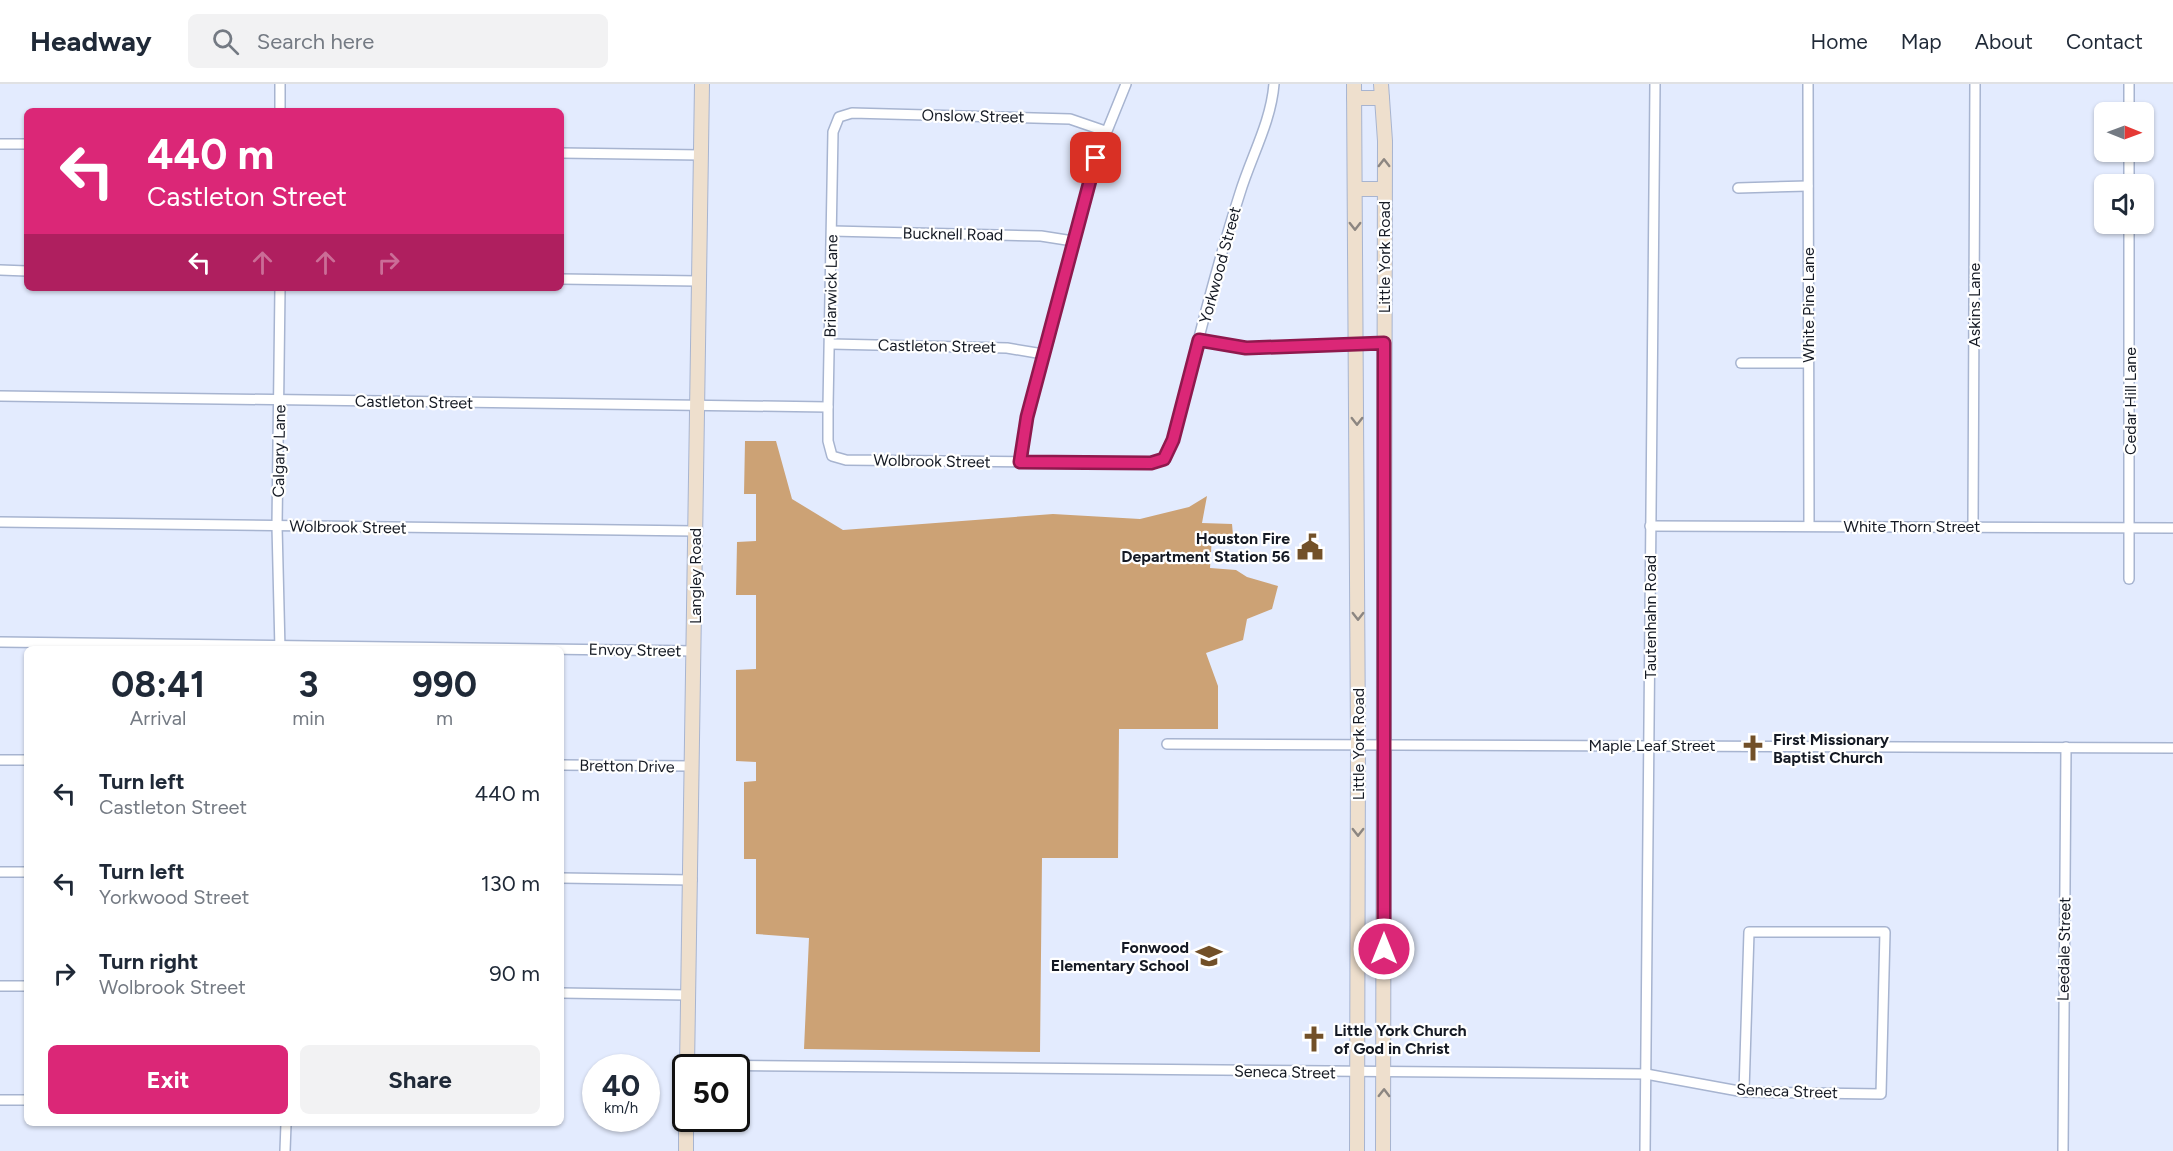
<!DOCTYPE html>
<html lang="en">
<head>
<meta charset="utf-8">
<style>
	:root { --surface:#fff; --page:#f2f2f3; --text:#1f2937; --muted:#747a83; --line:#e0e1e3; --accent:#db2777 }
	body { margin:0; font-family:Figtree,sans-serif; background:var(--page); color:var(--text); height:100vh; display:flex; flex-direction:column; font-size:22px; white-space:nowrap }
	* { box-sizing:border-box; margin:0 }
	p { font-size:20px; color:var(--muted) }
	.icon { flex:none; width:33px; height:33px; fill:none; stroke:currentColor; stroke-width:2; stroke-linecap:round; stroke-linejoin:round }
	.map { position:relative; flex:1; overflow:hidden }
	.drawer { position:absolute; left:24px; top:562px; width:540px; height:480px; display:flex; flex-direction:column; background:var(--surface); border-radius:9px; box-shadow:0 2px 4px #0004 }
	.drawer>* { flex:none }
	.banner { position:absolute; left:24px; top:24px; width:540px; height:183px; border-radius:9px; box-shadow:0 2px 4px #0004; background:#db2777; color:#fff; overflow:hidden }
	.needle { width:39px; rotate:91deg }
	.buttons { position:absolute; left:2094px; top:18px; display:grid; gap:12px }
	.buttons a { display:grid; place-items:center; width:60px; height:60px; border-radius:9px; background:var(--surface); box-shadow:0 2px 4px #0004; font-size:30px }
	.speed { position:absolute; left:582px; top:970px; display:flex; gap:12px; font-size:30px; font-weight:700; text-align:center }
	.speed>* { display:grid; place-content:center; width:78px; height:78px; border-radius:50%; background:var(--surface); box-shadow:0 2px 4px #0004; line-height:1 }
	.speed small { font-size:15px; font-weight:400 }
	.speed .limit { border:3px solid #111; border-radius:9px; background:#fff; color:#111 }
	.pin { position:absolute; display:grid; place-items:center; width:51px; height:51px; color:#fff; margin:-26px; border-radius:12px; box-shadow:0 3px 9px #0006 }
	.me { position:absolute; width:66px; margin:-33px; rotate:0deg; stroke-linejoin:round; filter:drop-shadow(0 0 4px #0008) }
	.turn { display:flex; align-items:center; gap:21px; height:126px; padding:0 24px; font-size:27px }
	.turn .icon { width:78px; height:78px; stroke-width:2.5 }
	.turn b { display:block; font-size:42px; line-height:51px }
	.lanes { display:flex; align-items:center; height:57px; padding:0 24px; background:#0003; justify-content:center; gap:30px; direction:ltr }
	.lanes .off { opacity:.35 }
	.eta { display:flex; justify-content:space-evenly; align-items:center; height:102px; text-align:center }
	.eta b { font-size:36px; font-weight:700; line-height:42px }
	.cta { display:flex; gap:12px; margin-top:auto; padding:12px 24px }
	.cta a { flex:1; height:69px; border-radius:9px; background:var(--accent); color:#fff; font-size:24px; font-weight:700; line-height:69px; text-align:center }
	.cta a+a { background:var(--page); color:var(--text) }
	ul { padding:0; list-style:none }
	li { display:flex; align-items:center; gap:18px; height:90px; padding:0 24px }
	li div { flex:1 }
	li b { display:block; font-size:22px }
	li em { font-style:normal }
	header { display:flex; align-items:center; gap:36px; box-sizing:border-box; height:84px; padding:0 30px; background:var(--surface); border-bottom:2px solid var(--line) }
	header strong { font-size:28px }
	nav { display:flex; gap:33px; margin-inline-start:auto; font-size:21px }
	.search { width:420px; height:54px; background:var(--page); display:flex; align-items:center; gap:15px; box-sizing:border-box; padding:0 21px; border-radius:9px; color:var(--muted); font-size:22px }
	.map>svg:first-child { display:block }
</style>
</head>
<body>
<header>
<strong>Headway</strong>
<div class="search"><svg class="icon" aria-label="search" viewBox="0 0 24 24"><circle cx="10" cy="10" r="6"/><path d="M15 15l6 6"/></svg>Search here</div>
<nav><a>Home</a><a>Map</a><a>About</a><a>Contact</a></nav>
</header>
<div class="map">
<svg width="2173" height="1067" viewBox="0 0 2173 1067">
	<rect width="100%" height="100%" fill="#e3ebfe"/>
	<polygon fill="#cca275" points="745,357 776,357 792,415 843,446 1053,430 1140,435 1189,423 1207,412 1202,439 1232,440 1233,451 1212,452 1210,484 1236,486 1247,493 1278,502 1272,525 1247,535 1243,556 1206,569 1218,602 1218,645 1119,645 1118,774 1042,774 1040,968 804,965 809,854 756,850 756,775 744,775 744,698 756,697 756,678 736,677 736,586 756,585 756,511 736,511 737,458 756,457 756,410 744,410"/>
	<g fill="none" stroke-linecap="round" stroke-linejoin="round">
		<g stroke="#a7b4d0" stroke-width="12">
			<g id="street">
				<polyline points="1808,0 1809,442"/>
				<polyline points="2129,0 2129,28"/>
				<polyline points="280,27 280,0"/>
				<path d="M1105 47 1070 35 852 29 839 33 833 48 828 323V357L832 372 846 376 1151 379 1164 375 1173 356C1194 273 1214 190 1240 109 1251 73 1271 38 1274 0"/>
				<polyline points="0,60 27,60"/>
				<polyline points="2129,68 2129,100"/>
				<polyline points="561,69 701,71"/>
				<polyline points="1738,104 1808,102"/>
				<polyline points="832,147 1041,152 1073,157"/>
				<polyline points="0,186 27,187"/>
				<polyline points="561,195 698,197"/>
				<polyline points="280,204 277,442 280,566"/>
				<polyline points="1199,256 1246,264 1384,259"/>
				<polyline points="831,260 1007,264 1043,270"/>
				<polyline points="1741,279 1807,279"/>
				<polyline points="0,312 828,323"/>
				<polyline points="1020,378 1027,333 1096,74 1126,0"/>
				<polyline points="0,438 695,447"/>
				<polyline points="1973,441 1975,0"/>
				<polyline points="1650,442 2173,444"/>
				<polyline points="2129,495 2129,140"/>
				<polyline points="0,558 695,567"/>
				<polyline points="1167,660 2173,664"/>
				<polyline points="0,676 27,676"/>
				<polyline points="561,681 692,682"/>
				<polyline points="0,788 27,788"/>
				<polyline points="561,794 692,796"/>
				<polyline points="0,902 27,902"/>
				<polyline points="561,909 688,911"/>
				<polyline points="687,981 1646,990 1744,1008 1881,1010 1885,848 1749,848 1744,1008"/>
				<polyline points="0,1016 27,1016"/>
				<polyline points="285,1067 286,1040"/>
				<polyline points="1645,1067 1655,0"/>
				<polyline points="2063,1067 2066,663"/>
			</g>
		</g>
		<g stroke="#a7b4d0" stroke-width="16">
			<g id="secondary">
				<polyline points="1354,0 1358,659 1357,1067"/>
				<polyline points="1381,0 1385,57 1383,1067"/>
				<polyline points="1354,14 1382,14"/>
				<polyline points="1355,105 1384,105"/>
				<polyline points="687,984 702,0"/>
				<polyline points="686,1067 686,1035"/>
			</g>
		</g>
		<use href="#street" stroke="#fff" stroke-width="9"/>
		<use href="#secondary" stroke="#eedfcd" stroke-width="14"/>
	</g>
	<defs><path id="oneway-chevron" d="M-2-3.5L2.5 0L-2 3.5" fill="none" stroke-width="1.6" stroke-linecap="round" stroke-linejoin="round" transform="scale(1.5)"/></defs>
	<g stroke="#8c8681">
		<use href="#oneway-chevron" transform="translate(1384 79) rotate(-90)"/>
		<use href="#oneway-chevron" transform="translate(1355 142) rotate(90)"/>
		<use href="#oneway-chevron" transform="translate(1357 337) rotate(90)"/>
		<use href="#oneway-chevron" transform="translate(1358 532) rotate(90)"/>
		<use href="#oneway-chevron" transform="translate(1358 748) rotate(90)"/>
		<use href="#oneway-chevron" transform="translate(1384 1009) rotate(-89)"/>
	</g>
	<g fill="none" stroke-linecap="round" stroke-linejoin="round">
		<g stroke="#8e194d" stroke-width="15">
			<polyline id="route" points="1096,74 1027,333 1020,378 1151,379 1164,375 1173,356 1199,256 1246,264 1384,259 1384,865"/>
		</g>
		<use href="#route" stroke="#db2777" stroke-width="10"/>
	</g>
	<defs>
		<g id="civic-bare" transform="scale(2.07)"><path d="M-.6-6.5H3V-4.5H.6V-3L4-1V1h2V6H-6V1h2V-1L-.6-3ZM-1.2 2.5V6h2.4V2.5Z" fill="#725028" stroke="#fff" stroke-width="2.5" paint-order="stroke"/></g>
		<g id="church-bare" transform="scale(2.07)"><path d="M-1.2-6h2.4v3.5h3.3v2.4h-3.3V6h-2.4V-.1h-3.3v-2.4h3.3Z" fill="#725028" stroke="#fff" stroke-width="2.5" paint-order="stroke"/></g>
		<g id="school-bare" transform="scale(2.07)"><path d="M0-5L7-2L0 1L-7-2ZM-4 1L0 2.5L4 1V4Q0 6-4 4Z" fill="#725028" stroke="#fff" stroke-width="2.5" paint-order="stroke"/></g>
	</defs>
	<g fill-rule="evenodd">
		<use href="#civic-bare" x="1310" y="463"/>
		<use href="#church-bare" x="1753" y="664"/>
		<use href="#school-bare" x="1209" y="872"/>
		<use href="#church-bare" x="1314" y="955"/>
	</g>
	<g text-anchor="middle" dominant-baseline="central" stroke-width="4.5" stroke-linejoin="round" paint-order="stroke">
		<g font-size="16" fill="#151a24" stroke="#fff">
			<text transform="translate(973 32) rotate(1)">Onslow Street</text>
			<text transform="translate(953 150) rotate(1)">Bucknell Road</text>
			<text transform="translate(1384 173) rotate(-90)">Little York Road</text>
			<text transform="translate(1220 181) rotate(-75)">Yorkwood Street</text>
			<text transform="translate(831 202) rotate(-89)">Briarwick Lane</text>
			<text transform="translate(1808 221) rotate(-90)">White Pine Lane</text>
			<text transform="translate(1974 221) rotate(-90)">Askins Lane</text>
			<text transform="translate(937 262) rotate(1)">Castleton Street</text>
			<text transform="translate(2130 317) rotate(-90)">Cedar Hill Lane</text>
			<text transform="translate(414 318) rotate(1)">Castleton Street</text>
			<text transform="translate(279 367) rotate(-89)">Calgary Lane</text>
			<text transform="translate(932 377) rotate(1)">Wolbrook Street</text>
			<text x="1912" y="442">White Thorn Street</text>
			<text transform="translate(348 443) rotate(1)">Wolbrook Street</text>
			<text transform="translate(695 492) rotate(-90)">Langley Road</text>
			<text transform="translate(1650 533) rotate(-90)">Tautenhahn Road</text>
			<text transform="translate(635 566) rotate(1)">Envoy Street</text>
			<text transform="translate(1358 660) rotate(-90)">Little York Road</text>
			<text x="1652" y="661">Maple Leaf Street</text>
			<text transform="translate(627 682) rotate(1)">Bretton Drive</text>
			<text transform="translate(2064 865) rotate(-89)">Leedale Street</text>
			<text transform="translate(1285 988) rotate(1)">Seneca Street</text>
			<text transform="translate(1787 1007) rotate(2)">Seneca Street</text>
		</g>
		<g font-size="16" font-weight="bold" fill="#151a24" stroke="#fff" text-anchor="end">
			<text x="1290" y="454">Houston Fire<tspan x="1290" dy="18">Department Station 56</tspan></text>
			<text x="1773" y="655" text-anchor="start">First Missionary<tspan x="1773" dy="18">Baptist Church</tspan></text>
			<text x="1189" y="863">Fonwood<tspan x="1189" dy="18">Elementary School</tspan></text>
			<text x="1334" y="946" text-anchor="start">Little York Church<tspan x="1334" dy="18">of God in Christ</tspan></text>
		</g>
	</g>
</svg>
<div class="buttons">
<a><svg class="needle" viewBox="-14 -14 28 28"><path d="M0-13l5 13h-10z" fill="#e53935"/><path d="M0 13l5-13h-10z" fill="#747a83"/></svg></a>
<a><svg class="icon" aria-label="sound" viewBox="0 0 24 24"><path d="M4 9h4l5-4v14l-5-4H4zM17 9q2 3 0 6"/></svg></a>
</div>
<div class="speed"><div>40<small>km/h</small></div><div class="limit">50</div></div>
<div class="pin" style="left:1096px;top:74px;background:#d93025"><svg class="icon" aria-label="arrive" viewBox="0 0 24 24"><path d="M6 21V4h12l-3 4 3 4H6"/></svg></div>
<svg class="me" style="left:1384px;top:865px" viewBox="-20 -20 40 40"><circle r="17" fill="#db2777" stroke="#fff" stroke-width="3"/><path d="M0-11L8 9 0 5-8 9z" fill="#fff"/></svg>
<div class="banner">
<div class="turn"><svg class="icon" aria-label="left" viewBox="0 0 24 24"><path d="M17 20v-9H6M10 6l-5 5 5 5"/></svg><div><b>440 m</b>Castleton Street</div></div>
<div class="lanes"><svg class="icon" aria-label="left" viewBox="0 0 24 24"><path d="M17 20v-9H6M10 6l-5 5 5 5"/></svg><svg class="icon off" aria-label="ahead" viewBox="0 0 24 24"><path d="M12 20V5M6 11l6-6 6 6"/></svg><svg class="icon off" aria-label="ahead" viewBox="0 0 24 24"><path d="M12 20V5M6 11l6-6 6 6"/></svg><svg class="icon off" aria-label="right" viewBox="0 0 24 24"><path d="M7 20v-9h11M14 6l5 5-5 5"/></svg></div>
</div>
<section class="drawer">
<div class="eta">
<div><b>08:41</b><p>Arrival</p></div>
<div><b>3</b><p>min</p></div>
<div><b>990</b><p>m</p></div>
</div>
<ul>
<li><svg class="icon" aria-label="left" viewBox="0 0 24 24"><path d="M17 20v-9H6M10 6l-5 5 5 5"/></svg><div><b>Turn left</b><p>Castleton Street</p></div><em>440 m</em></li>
<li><svg class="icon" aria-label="left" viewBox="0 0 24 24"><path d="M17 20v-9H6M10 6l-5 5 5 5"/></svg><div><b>Turn left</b><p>Yorkwood Street</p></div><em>130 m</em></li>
<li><svg class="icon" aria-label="right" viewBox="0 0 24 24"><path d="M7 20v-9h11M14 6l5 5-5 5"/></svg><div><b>Turn right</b><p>Wolbrook Street</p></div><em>90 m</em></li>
</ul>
<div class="cta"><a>Exit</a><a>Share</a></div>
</section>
</div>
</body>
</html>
